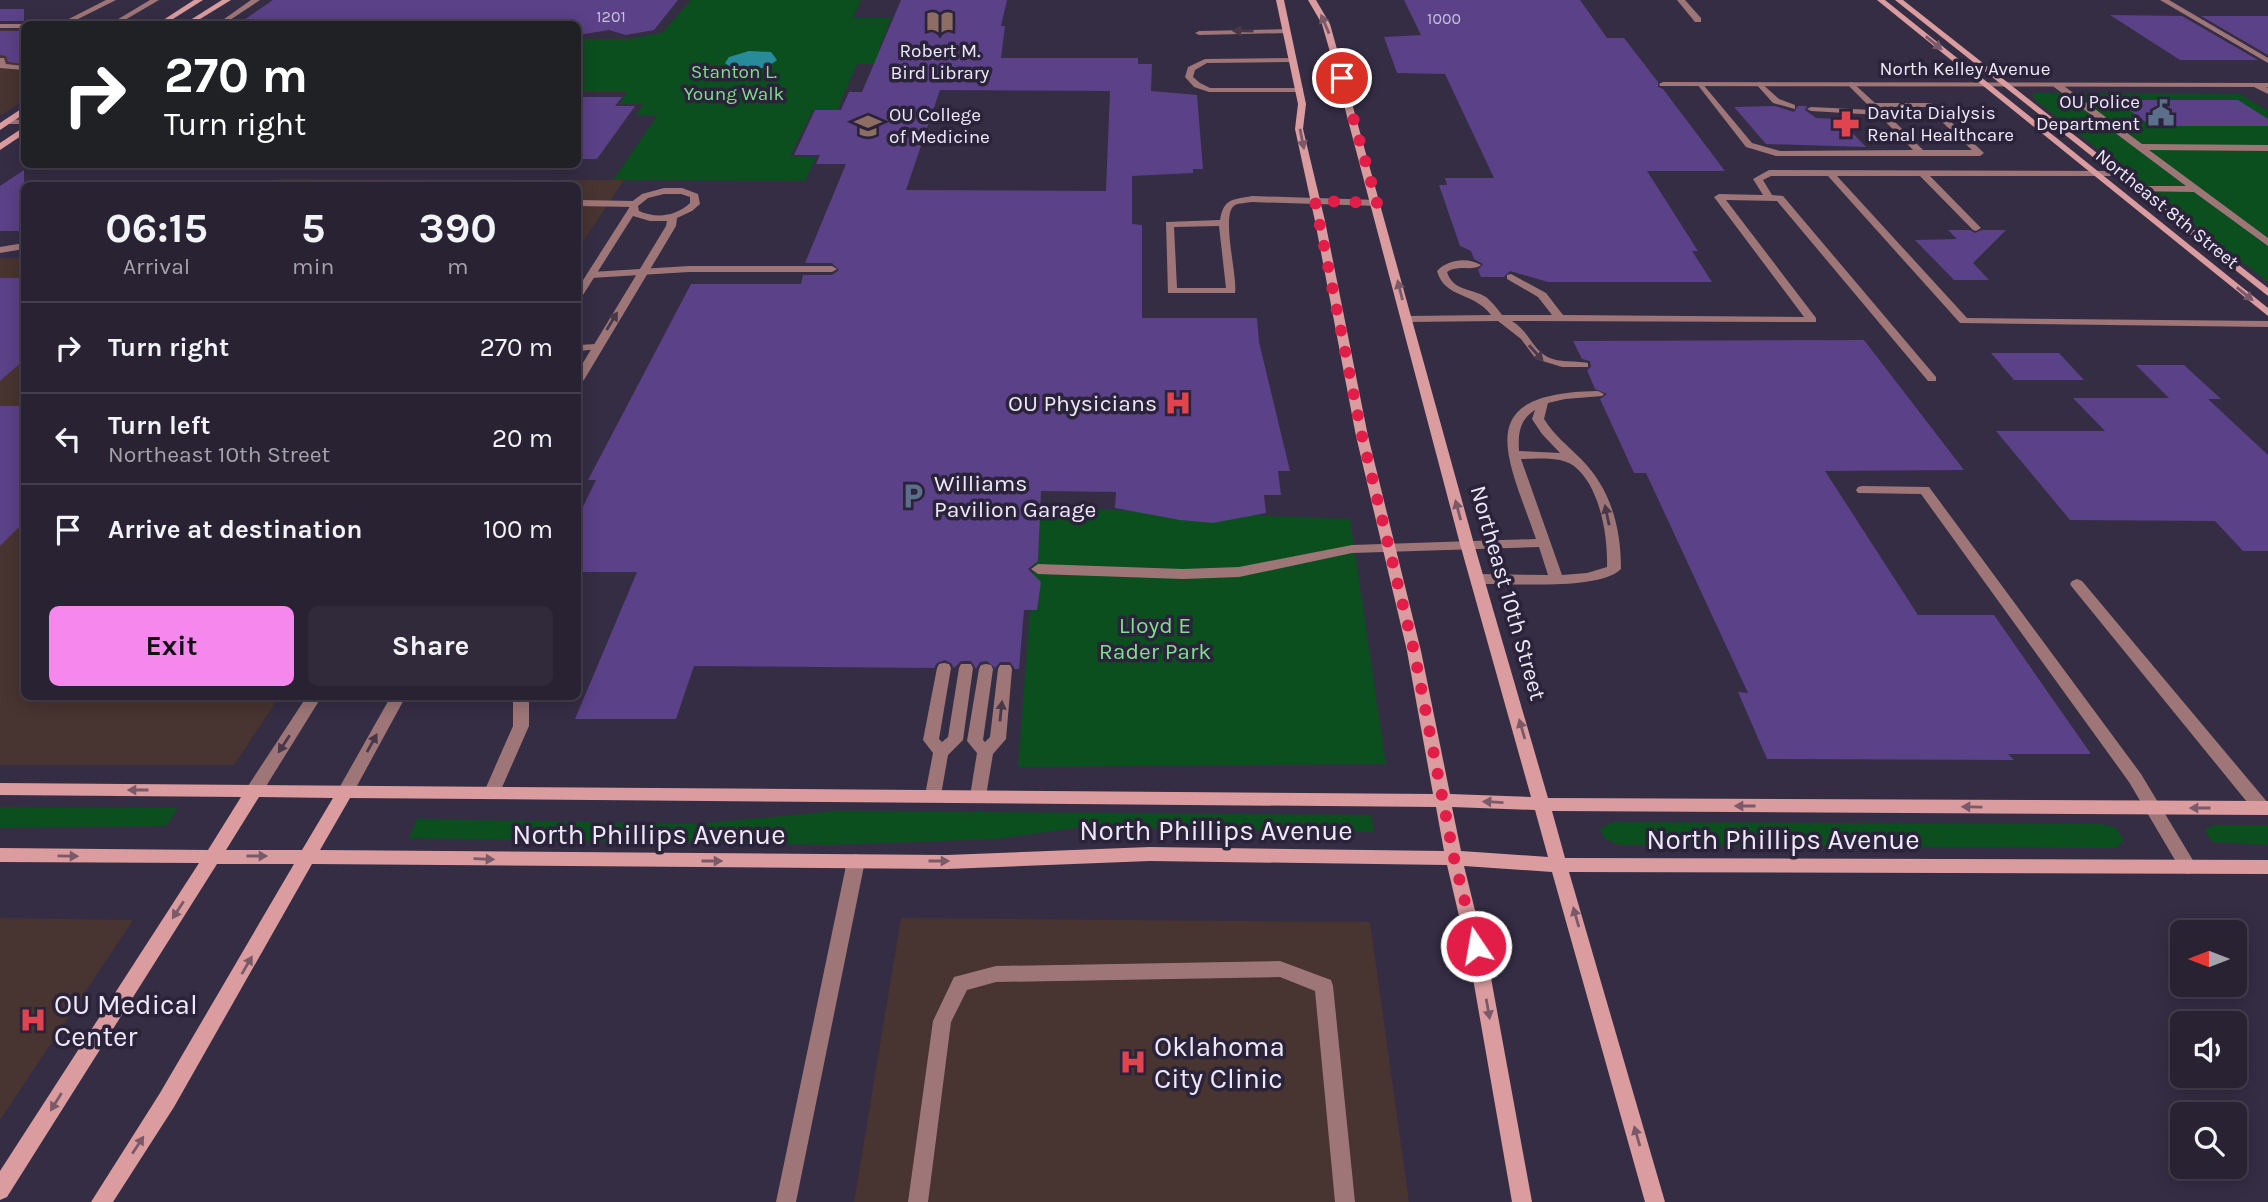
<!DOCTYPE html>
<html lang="en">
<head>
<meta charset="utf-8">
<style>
	:root { --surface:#282233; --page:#302a3b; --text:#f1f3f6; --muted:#a5a4ac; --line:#443f4e; --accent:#f688ed }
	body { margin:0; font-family:Karla,sans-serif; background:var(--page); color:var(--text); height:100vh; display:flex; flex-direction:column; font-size:26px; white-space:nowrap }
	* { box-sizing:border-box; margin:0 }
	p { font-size:23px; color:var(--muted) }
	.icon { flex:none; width:38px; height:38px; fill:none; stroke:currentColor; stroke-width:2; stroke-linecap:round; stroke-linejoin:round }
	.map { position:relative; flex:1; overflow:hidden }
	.panel { position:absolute; left:21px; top:182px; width:560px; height:518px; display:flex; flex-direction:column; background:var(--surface); border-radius:10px; box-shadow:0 4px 18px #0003,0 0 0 2px var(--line) }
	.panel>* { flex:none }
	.hud { position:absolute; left:21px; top:21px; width:560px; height:147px; border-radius:10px; box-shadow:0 4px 18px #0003,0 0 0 2px var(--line); background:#202124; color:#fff; overflow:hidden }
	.needle { width:46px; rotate:270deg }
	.buttons { position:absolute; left:2170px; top:920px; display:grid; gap:14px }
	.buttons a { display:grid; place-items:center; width:77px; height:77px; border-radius:10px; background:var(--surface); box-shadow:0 4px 18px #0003,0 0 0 2px var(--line); font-size:35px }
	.pin { position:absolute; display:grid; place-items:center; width:60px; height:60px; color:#fff; margin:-30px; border:4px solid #fff; border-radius:50%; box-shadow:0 2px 7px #0007 }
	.me { position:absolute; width:77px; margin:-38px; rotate:348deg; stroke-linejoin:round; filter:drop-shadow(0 0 5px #0008) }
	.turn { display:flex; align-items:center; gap:24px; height:147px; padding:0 28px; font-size:32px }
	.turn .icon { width:91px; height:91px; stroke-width:2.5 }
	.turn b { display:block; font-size:49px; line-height:60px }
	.eta { display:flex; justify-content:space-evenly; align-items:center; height:119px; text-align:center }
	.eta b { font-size:42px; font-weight:700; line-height:49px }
	.action { display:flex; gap:14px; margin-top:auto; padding:14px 28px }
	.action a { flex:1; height:80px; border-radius:10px; background:var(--accent); color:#111; font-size:28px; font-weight:700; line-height:80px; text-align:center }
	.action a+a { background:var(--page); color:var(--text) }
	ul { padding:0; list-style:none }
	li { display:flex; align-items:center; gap:21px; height:91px; padding:0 28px; border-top:2px solid var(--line) }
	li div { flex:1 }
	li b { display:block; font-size:26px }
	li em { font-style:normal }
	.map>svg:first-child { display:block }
</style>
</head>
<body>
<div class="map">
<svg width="2268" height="1202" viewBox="0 0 2268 1202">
	<rect width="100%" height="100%" fill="#352d44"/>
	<g fill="#483430">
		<polygon points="0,30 24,30 24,100 0,116"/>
		<polygon points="280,179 624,180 578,249 578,186 262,186"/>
		<polygon points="0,258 24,258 24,696 279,697 234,765 0,765"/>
		<polygon points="0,918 133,920 0,1120"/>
		<polygon points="901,918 1370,922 1409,1202 854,1202"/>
	</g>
	<g fill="#0b4f1f">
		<polygon points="691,0 861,0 853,18 891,18 879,49 925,49 955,64 857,64 837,110 813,110 790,156 816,157 805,181 613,180 657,116 636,115 643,104 620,104 627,92 578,92 578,39 629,39 662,33"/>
		<polygon points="2033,93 2240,94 2268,111 2268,282 2035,100"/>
		<polygon points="1038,507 1350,519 1386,764 1018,767"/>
		<polygon points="0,807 178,808 166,826 0,828"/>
		<polygon points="836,811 1371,815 1374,832 1083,827 997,839 830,845 409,838 417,819 698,824"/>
		<polygon points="1613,822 2099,824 2115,827 2124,840 2116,848 1620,845 1605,839 1600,829"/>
		<polygon points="2214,825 2268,825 2268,845 2212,842 2205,830"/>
	</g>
	<path fill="#288b9a" d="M749 51 771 52 777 60C764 71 739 75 725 63L729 57Z"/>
	<g fill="#5b4187" fill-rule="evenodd">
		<polygon points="273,0 678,0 654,30 626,35 609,30 578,35 578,24 238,24"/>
		<path d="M901 0H1007L1001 26H1005L1001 58H1138V64H1152L1151 91 1197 95 1203 169H1193V173L1132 176V224L1142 225V318H1257L1259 342 1290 471H1278L1281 495H1264L1266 513 1213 523 1180 520 1115 508 1116 492 1041 491 1038 561 1028 569 1041 582 1037 610H1024L1019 669H1015L1010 662H1000L995 668 987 661 980 662 976 669 971 661H961L954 668 951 663 945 660 937 663 934 668 694 666 676 719H575L637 572H578V517L596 480H588L691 284H801L803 275H832L839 270 832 263H805L846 164H816L820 155H794L815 110H841L849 92H862ZM940 90 1110 91 1106 191 906 190Z"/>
		<polygon points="1404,0 1580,0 1607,38 1624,38 1658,82 1658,87 1663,89 1725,171 1647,171 1698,251 1692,251 1712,282 1548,282 1510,271 1504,277 1481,277 1478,270 1483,264 1474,259 1471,251 1460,246 1439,185 1447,185 1445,178 1494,178 1445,74 1397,73 1384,37 1421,35"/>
		<rect x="0" y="9" width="24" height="12"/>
		<polygon points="2110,15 2182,16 2258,60 2180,60"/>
		<polygon points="2201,16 2268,16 2268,55"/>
		<polygon points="24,31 24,64 8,62 6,56 0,55 0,31"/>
		<polygon points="578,97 622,97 615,106 635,106 597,159 578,159"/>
		<polygon points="2116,100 2238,100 2268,119 2268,126 2151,126"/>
		<polygon points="1775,106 1794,112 1798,106 1807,106 1805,110 1816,118 1839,119 1866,147 1766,144 1734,107"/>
		<polygon points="24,170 24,231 0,231 0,186"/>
		<polygon points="1948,230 1970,230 1975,233 1982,230 2006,230 1973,263 1989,280 1954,280 1915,240 1957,239"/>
		<polygon points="0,278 24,278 24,360 0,381"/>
		<polygon points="1864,340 1964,470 1825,471 1918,615 1994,615 2091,754 2008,754 2014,760 1767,759 1738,692 1748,693 1646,473 1634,473 1600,399 1607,394 1595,389 1587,370 1591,367 1590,361 1582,359 1573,341"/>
		<polygon points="1991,353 2059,353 2084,380 2014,380"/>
		<polygon points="2136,365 2184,365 2221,399 2208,399 2268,455 2268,551 2243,551 2215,521 2070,520 1996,431 2105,431 2073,398 2169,398"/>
		<polygon points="0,406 24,406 24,522 0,546"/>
	</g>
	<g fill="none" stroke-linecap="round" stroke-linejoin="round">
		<g fill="#9e7678" fill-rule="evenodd">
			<polygon points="106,0 116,0 68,24 59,24"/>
			<polygon points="150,0 159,0 118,24 110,24"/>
			<polygon points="251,0 260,0 224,24 217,24"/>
			<polygon points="1677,0 1685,0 1701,18 1701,22 1695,22"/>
			<polygon points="1290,29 1290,33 1287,33 1199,35 1195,33 1199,31"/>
			<polygon points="0,58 4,58 6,64 24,66 24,70 0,68"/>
			<polygon points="1296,58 1296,62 1293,62 1207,63 1195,70 1193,77 1200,83 1210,88 1303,88 1303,92 1209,92 1194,87 1185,77 1188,67 1205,59"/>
			<path d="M1701 82 1752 143 1780 151 1913 150 1879 115 1811 111 1807 109 1811 107 1873 110 1849 86 1848 84 1852 82 1875 103H1931L1984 153 1980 156H1776L1746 147 1697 84ZM1880 107H1926L1972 150H1923Z"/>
			<polygon points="1760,82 1779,99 1795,105 1795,109 1773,103 1756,84"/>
			<polygon points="2054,83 2060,83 2142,144 2268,145 2268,151 2149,150 2268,238 2268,246 2194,192 2133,191 2133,187 2136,186 2186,186 2054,87"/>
			<polygon points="2254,83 2260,83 2268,88 2268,94 2254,87"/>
			<polygon points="7,119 24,120 24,124 4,124 4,120"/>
			<path d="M1769 170 2119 171V175L2116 176H1930L1979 226 1981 228 1976 231 1973 230 1920 176H1837L1967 318 2268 321V327L1960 323 1828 176H1771L1763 180 1772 195 1783 196 1936 377V381H1928L1777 201 1726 200 1816 318V322L1512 321C1528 331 1531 345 1543 354 1556 364 1574 360 1588 363V367H1562L1536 359 1521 339 1498 321 1407 322 1402 319 1407 316 1491 315C1473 291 1445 299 1437 271 1448 259 1468 257 1481 265 1472 272 1459 264 1447 272 1453 291 1471 288 1486 297 1492 302 1497 308 1502 315H1552L1538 297 1507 279V275L1511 274 1546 293 1563 315 1804 317 1714 197 1719 194 1763 195 1753 179Z"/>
			<path d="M1252 196 1377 200 1382 203 1377 206 1252 202C1247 203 1239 203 1235 205 1220 213 1238 277 1235 293H1168L1166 222 1220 220C1224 198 1232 200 1252 196ZM1219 226 1226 288H1177L1174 227Z"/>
			<polygon points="578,200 634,201 639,204 634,207 578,206"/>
			<polygon points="24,243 24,249 0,253 0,247"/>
			<polygon points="689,266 832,266 837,269 832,272 689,272 591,278 586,275 591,272"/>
			<polygon points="596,344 602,347 600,349 578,351 578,345"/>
			<path d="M1598 391 1604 394 1602 396 1565 399 1548 403 1544 419C1554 435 1568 446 1581 459 1611 489 1621 528 1621 569 1600 591 1509 583 1478 584L1471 579 1478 574 1548 575 1539 547 1352 553 1239 577 1183 579 1038 574 1031 569 1038 564 1183 569 1239 567 1352 545 1536 539C1506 453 1470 393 1598 391ZM1535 410 1532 419 1542 434 1560 453 1519 451C1518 435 1519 420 1535 410ZM1521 459C1536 459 1560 456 1574 466 1600 486 1608 536 1607 567L1587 573 1562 575Z"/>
			<polygon points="1862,486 1929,487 2141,774 2194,862 2197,867 2194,872 2188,874 2182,872 2129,782 1921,494 1858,493 1856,490 1858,487"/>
			<polygon points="2077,579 2082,581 2268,803 2268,813 2262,815 2256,813 2072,587 2070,584 2072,581"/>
			<polygon points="944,663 949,664 951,668 939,739 942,742 948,737 959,668 961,664 971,664 973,668 963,740 948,755 941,795 939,800 933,801 927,800 925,795 933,753 923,740 937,668 939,664"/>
			<polygon points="986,664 991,665 993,669 983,740 985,742 990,737 998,669 1000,665 1010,665 1012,669 1006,739 993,754 986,796 984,801 978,802 972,801 970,796 977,753 967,741 979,669 981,665"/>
			<polygon points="513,696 529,696 529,726 500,792 498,797 492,798 486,797 484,792 513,726"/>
			<polygon points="856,854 862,856 865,861 796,1202 776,1202 847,861 850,856"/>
			<polygon points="1280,961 1331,980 1333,986 1355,1202 1335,1202 1315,991 1280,977 996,982 967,990 951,1022 928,1202 908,1202 933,1021 954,977 996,966"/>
		</g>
		<g fill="#9e7678" fill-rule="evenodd">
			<polygon points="2160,0 2169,0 2268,58 2268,63"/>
			<polygon points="1663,82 2268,83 2268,87 1660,86 1659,84"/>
		</g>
		<g fill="#9e7678" fill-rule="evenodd">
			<polygon points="0,24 27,24 24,28 0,28"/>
			<path d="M664 188H682L698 194 700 204 692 211 677 218 676 226 584 380 578 383V371L666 226 667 221H650L633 216 583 295 578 298V288L629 208 630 203 642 194ZM664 194H681L690 197V203C676 216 657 219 639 211L638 206 648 198Z"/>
			<polygon points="307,696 322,696 260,796 254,797 248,796 246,791 248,786"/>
			<polygon points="391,696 406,696 352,795 346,796 340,795 338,790"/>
		</g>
		<g fill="#db9ca0" fill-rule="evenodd">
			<polygon points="194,0 203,0 165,24 157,24"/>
			<polygon points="222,0 231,0 192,24 184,24"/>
			<path d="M1276 0H1284L1306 104 1303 129 1325 221 1368 436 1421 651 1450 794 1531 797 1460 544 1330 52 1322 24 1308 0H1316L1330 24 1474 544 1548 798 2268 801V815L1552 811 1565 858 2268 860V874L1569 872 1665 1202H1645L1552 872 1464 866 1489 967 1532 1202H1512L1471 967 1447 865 1150 861 947 869 312 864 174 1107 113 1202H91L160 1093 294 864H217L7 1197 0 1200V1171L199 863 0 862V848L208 850 241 797 0 795V783L1433 794 1407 651 1356 436 1315 221 1295 129 1298 104ZM259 797 333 798 302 850H226ZM350 798 1436 807 1444 851 1150 847 947 855 320 850ZM1452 807 1535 810 1548 857 1461 851Z"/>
			<polygon points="1877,0 1885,0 2268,308 2268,316"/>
			<polygon points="1895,0 1903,0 2268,288 2268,296"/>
			<polygon points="21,109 24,109 24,114 0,130 0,123"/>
			<polygon points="21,129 24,129 24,134 0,150 0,143"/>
		</g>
	</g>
	<defs><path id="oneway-solid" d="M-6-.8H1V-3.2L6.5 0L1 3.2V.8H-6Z" transform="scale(1.75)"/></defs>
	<g fill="#7a5968">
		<use href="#oneway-solid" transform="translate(1325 24) rotate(-113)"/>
		<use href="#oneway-solid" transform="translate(1934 43) rotate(39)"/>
		<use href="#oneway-solid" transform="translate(1302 139) rotate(79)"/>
		<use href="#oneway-solid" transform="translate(1400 290) rotate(-104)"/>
		<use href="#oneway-solid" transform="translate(2245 294) rotate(39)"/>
		<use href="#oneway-solid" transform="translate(1458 510) rotate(-105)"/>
		<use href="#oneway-solid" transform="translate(1522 729) rotate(-106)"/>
		<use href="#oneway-solid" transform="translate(138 790) rotate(-180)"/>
		<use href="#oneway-solid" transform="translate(1493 802) rotate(-177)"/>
		<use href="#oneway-solid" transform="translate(1745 806) rotate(-180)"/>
		<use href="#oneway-solid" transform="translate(1972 807) rotate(-179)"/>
		<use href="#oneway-solid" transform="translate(2200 808) rotate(-180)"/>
		<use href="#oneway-solid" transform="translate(68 856) rotate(1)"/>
		<use href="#oneway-solid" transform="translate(257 856)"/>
		<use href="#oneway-solid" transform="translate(484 859) rotate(2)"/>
		<use href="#oneway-solid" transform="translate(712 861)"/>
		<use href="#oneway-solid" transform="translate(939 861)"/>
		<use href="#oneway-solid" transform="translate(178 910) rotate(123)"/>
		<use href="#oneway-solid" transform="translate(1576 917) rotate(-106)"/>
		<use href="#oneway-solid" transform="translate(247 965) rotate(-60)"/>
		<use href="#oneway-solid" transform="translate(1488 1009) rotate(80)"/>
		<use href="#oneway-solid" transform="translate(56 1102) rotate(122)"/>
		<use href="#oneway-solid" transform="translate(1637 1136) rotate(-106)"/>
		<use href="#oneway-solid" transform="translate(138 1145) rotate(-57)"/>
	</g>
	<g fill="#48384a">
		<use href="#oneway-solid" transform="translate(1243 31) rotate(-179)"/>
		<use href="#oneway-solid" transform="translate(612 321) rotate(-59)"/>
		<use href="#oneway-solid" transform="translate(1536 353) rotate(48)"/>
		<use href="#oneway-solid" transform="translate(1607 515) rotate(-102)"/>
		<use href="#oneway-solid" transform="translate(1001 711) rotate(-84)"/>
		<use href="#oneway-solid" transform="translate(372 743) rotate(-61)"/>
		<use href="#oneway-solid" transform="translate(284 744) rotate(123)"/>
	</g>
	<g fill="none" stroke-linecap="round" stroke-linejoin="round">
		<polyline stroke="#e11d48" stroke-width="12" stroke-dasharray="0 21.6" points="1342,78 1377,203 1315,201 1362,436 1414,651 1454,858 1476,946"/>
	</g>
	<defs>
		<g id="library-bare" transform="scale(2.1)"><path d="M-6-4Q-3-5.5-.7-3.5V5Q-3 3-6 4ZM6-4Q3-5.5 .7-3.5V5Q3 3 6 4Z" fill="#8d6e63" stroke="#2b233a" stroke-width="2.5" paint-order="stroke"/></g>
		<g id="civic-bare" transform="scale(2.1)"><path d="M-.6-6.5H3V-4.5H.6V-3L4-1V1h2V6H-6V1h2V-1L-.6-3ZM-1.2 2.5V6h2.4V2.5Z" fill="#5c6f8a" stroke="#2b233a" stroke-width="2.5" paint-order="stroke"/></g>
		<g id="pharmacy-bare" transform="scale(2.1)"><path d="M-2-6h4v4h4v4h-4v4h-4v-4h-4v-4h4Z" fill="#e0444e" stroke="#2b233a" stroke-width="2.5" paint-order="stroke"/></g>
		<g id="university-bare" transform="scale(2.1)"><path d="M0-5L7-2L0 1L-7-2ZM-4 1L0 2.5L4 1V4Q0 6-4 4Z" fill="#8d6e63" stroke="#2b233a" stroke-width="2.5" paint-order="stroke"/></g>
		<g id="hospital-bare" transform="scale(2.1)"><path d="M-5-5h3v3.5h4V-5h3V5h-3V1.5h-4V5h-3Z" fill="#e0444e" stroke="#2b233a" stroke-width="2.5" paint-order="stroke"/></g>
		<g id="parking-bare" transform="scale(2.1)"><path d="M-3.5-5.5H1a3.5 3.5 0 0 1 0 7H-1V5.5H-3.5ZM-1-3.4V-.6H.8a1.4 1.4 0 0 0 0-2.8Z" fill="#5c6f8a" stroke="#2b233a" stroke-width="2.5" paint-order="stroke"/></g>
	</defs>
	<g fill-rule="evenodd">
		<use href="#library-bare" x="940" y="22"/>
		<use href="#civic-bare" x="2161" y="113"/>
		<use href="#pharmacy-bare" x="1846" y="124"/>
		<use href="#university-bare" x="868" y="126"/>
		<use href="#hospital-bare" x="1178" y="403"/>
		<use href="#parking-bare" x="913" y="496"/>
		<use href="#hospital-bare" x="33" y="1020"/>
		<use href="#hospital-bare" x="1133" y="1062"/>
	</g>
	<g text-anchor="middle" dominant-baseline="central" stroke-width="7" stroke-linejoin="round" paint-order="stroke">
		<g font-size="16" fill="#c8bfdc">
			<text x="611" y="16">1201</text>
			<text x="1444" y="18">1000</text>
		</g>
		<g font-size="19" fill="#ede9f8" stroke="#2b233a" text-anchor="start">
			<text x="940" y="51" text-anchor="middle">Robert M.<tspan x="940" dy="22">Bird Library</tspan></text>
			<text x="2140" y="102" text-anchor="end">OU Police<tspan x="2140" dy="22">Department</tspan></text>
			<text x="1867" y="113">Davita Dialysis<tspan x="1867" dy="22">Renal Healthcare</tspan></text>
			<text x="889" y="115">OU College<tspan x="889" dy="22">of Medicine</tspan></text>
		</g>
		<g font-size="19" fill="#ede9f8" stroke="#2b233a">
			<text x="1965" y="69">North Kelley Avenue</text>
			<text transform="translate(2167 209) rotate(39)">Northeast 8th Street</text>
		</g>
		<g font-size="19" fill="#7fde8f" stroke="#2b233a">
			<text x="734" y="72">Stanton L.<tspan x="734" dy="22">Young Walk</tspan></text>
		</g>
		<g font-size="23" fill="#ede9f8" stroke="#2b233a" text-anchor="end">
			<text x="1157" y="403">OU Physicians</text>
			<text x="934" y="483" text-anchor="start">Williams<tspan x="934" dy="26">Pavilion Garage</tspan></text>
		</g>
		<g font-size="23" fill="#ede9f8" stroke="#2b233a">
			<text transform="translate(1508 593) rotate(74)">Northeast 10th Street</text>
		</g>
		<g font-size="23" fill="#7fde8f" stroke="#2b233a">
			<text x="1155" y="625">Lloyd E<tspan x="1155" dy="26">Rader Park</tspan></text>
		</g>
		<g font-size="28" fill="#ede9f8" stroke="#2b233a">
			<text x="1216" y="830">North Phillips Avenue</text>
			<text x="649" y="834">North Phillips Avenue</text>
			<text x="1783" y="839">North Phillips Avenue</text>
		</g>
		<g font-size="28" fill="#ede9f8" stroke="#2b233a" text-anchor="start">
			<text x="54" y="1004">OU Medical<tspan x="54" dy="32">Center</tspan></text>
			<text x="1154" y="1046">Oklahoma<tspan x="1154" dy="32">City Clinic</tspan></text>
		</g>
	</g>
</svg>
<div class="buttons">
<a><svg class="needle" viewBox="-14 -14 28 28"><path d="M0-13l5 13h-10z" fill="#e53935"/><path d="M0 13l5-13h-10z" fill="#a5a4ac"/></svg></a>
<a><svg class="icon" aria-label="sound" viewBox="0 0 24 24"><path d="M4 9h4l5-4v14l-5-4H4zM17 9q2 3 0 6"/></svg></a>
<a><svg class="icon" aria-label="search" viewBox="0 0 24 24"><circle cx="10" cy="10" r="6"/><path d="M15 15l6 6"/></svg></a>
</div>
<div class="pin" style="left:1342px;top:78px;background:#d93025"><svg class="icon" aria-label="arrive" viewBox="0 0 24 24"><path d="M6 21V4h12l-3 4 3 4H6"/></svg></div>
<svg class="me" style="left:1476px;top:946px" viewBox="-20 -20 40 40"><circle r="17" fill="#e11d48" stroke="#fff" stroke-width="3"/><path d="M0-11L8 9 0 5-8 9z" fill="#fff"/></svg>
<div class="hud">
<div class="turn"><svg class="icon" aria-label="right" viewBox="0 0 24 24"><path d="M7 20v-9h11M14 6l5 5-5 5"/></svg><div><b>270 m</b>Turn right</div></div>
</div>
<section class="panel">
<div class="eta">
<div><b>06:15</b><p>Arrival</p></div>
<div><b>5</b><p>min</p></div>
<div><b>390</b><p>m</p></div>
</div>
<ul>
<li><svg class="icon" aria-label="right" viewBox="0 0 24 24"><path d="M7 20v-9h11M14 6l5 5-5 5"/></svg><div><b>Turn right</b></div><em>270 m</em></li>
<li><svg class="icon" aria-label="left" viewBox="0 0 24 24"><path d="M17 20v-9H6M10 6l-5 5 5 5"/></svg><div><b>Turn left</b><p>Northeast 10th Street</p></div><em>20 m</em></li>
<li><svg class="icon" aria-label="arrive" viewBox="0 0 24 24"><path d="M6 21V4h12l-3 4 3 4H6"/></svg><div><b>Arrive at destination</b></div><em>100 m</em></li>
</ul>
<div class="action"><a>Exit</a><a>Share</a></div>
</section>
</div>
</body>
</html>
